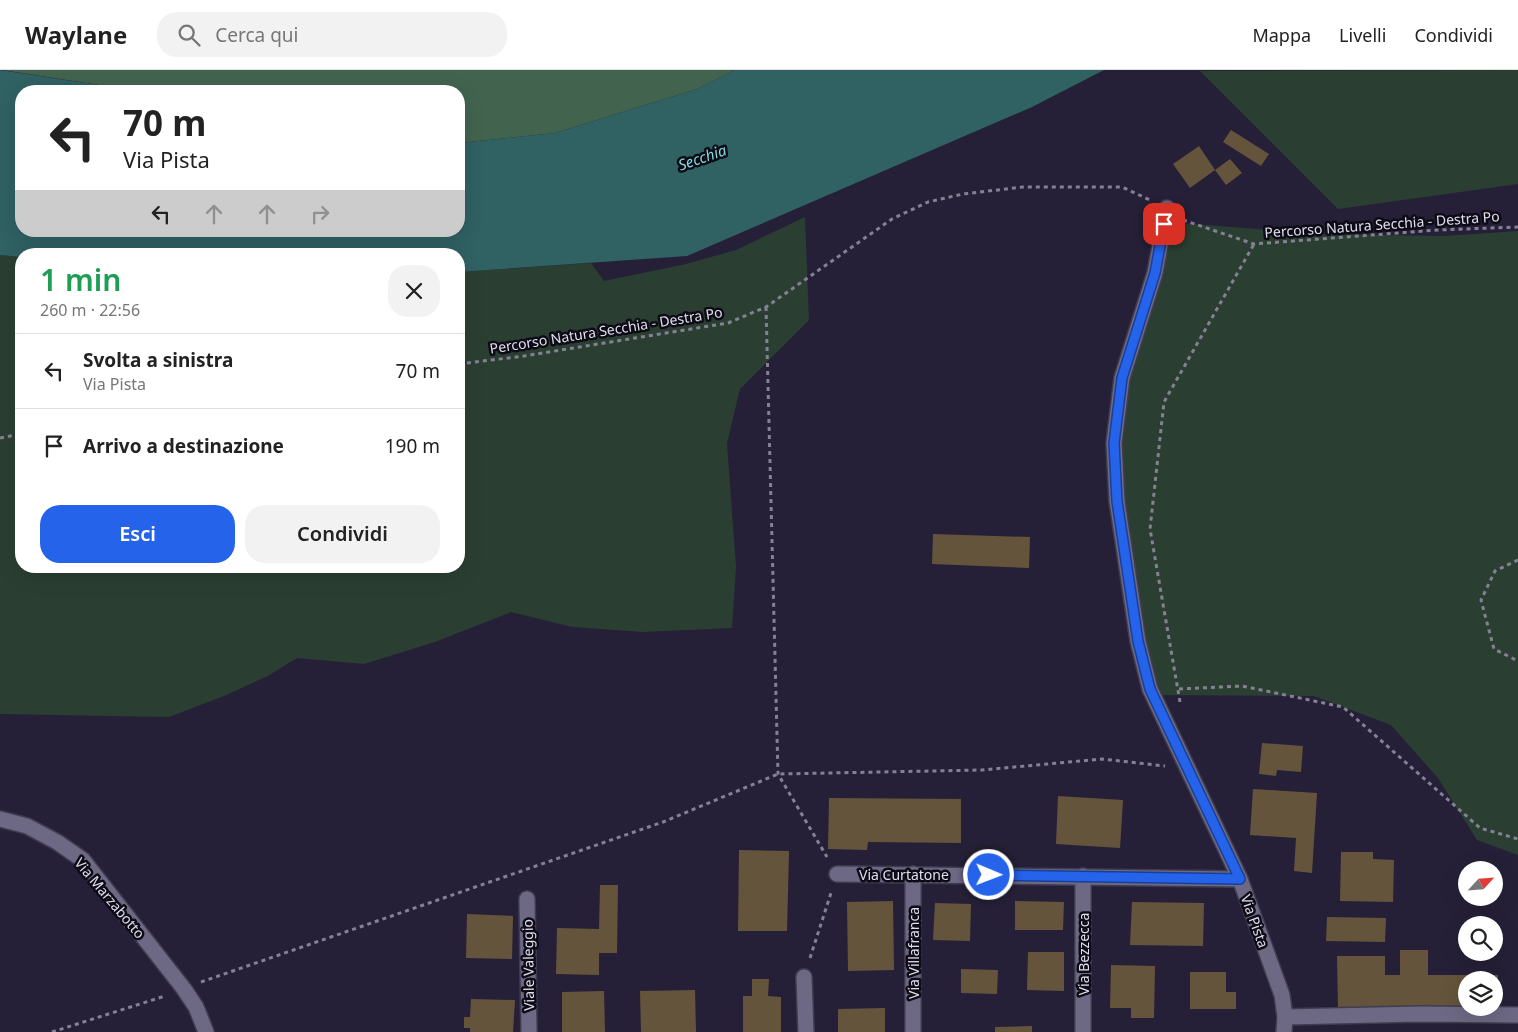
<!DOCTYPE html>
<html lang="it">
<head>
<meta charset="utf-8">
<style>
	:root { --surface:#fff; --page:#f2f2f2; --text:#222; --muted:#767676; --line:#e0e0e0; --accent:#2563eb }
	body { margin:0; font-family:"Noto Sans",sans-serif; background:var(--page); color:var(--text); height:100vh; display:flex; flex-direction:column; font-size:19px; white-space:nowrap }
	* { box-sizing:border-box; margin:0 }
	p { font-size:16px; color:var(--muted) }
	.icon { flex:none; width:28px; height:28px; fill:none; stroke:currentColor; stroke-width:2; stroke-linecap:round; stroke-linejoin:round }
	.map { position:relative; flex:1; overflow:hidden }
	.sheet { position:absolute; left:15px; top:178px; width:450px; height:325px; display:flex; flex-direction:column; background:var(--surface); border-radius:20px; box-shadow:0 5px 20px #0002 }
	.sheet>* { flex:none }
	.hud { position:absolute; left:15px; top:15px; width:450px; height:152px; border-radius:20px; box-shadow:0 5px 20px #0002; background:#fff; color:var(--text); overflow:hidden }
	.needle { width:32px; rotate:64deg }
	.controls { position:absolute; left:1458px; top:791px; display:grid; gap:10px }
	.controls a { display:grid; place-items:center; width:45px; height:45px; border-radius:50%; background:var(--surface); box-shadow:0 5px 20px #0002; font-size:25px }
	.pin { position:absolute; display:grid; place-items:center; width:42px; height:42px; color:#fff; margin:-21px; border-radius:10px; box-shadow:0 2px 8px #0006 }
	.me { position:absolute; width:55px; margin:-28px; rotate:91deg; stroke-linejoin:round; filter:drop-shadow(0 0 4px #0008) }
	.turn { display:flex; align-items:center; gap:18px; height:105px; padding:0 25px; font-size:22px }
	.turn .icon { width:65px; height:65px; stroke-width:2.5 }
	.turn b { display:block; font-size:35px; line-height:42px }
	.lanes { display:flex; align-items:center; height:48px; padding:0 25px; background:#0003; justify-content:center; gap:25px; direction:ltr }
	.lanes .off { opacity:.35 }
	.round { display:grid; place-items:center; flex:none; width:52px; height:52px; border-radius:20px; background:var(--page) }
	.head { display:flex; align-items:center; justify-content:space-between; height:85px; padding:0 25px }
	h1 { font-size:30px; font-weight:600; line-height:38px; color:#1e9e55 }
	.button { display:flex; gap:10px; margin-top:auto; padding:10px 25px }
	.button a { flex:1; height:58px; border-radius:20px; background:var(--accent); color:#fff; font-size:20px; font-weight:600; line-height:58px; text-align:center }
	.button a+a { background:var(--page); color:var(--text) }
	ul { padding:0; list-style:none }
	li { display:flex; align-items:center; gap:15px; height:75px; padding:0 25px; border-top:1px solid var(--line) }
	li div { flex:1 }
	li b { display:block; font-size:19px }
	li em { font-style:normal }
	header { display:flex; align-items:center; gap:30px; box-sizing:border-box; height:70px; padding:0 25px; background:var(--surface); border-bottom:1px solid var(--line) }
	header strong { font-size:24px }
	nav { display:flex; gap:28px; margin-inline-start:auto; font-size:18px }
	.search { width:350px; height:45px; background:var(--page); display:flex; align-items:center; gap:12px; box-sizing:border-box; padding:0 18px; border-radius:20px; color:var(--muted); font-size:19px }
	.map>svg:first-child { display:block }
</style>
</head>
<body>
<header>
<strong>Waylane</strong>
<div class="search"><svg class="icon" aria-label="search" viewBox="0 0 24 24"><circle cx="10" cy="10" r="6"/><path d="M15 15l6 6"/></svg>Cerca qui</div>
<nav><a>Mappa</a><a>Livelli</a><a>Condividi</a></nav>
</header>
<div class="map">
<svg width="1518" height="962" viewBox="0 0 1518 962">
	<rect width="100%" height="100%" fill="#252037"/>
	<g fill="#2a3f32">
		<polygon points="1518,0 1518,114 1338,139 1200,1"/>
		<polygon points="805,147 809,250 740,319 727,373 736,497 732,558 643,562 572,557 511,542 435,572 364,594 297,588 268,606 224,626 169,647 0,644 0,185 21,187 21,496 459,496 459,202 591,193 604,211 686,194 736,180"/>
		<polygon points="1181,153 1320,164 1444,166 1518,161 1518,785 1477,770 1438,708 1391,655 1314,626 1143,625 1110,426 1112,350 1159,185"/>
	</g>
	<polygon fill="#42644f" points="2,0 735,0 697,19 555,63 459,73 459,21 138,21"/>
	<polygon fill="#306163" points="0,0 138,21 21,21 21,161 459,161 459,73 555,63 697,19 735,0 1104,0 1032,37 687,186 459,202 459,184 21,184 21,187 0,185"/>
	<g fill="#65543c">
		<polygon points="1231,60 1269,84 1261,96 1223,72"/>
		<polygon points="1199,76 1215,100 1190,118 1173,94"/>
		<polygon points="1230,89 1242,103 1226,115 1215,100"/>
		<polygon points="933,464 1030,467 1029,498 932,494"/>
		<polygon points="1262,673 1303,676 1301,702 1277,700 1276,706 1259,704"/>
		<polygon points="1253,719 1317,723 1312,803 1294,801 1296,768 1250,765"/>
		<polygon points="1058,726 1123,730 1120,778 1056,774"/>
		<polygon points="829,728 961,729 961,773 868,772 867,780 828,779"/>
		<polygon points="739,780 789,781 787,861 738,861"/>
		<polygon points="1341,782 1373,782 1373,789 1394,790 1393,832 1340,831"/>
		<polygon points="600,815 618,815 617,883 599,883 599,905 556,904 557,858 599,859"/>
		<polygon points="893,831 894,900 848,901 847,832"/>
		<polygon points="1015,831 1064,832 1063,860 1015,860"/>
		<polygon points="1132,832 1204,833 1203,876 1130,875"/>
		<polygon points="935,833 971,834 970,871 933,870"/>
		<polygon points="467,844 513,846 512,889 466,888"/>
		<polygon points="1327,847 1386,848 1385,872 1326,871"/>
		<polygon points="1400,880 1428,880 1428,905 1498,905 1498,938 1494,938 1494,910 1466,910 1466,938 1338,938 1337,886 1385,886 1385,905 1400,905"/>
		<polygon points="1028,882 1064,882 1064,921 1027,920"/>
		<polygon points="1111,895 1155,896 1154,948 1131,948 1131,938 1110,938"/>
		<polygon points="961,899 998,900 997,924 961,923"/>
		<polygon points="1190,902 1226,902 1226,922 1236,922 1236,939 1190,939"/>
		<polygon points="752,909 769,909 768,926 781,927 781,962 743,962 743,926 752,926"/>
		<polygon points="695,920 696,962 641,962 640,921"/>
		<polygon points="604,921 605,962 562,962 562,922"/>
		<polygon points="471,929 515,930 513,962 470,962 470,958 464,958 464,947 470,947"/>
		<polygon points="885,938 885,962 838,962 838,939"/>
		<polygon points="1032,956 1032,962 995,962 995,957"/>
	</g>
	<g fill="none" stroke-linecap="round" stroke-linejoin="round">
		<g stroke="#403c50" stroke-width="18">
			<g id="minor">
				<polyline points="1167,138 1155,203 1122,308 1114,373 1117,431 1138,571 1150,619 1240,809 1282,925 1285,947 1284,962"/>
				<polyline points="0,749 27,756 57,772 83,790 184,919 196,937 206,962"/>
				<polyline points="837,804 1240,809"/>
				<polyline points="913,804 913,962"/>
				<polyline points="527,829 529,962"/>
				<polyline points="804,907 806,962"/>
				<polyline points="1285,947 1419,944 1518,945"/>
				<polyline points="1083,962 1083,806"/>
			</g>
		</g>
		<g stroke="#858194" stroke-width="3" stroke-dasharray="4 4" stroke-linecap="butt">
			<polyline points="1183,150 1254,174 1437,160 1518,157"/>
			<polyline points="766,237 778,704 827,787"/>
			<polyline points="459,294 524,286 728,253 766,237 892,149 928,132 963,124 1023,117 1122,117 1150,130"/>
			<polyline points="0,368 21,364"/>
			<polyline points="1518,490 1495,501 1481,530 1494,579 1518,591"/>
			<polyline points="1179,619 1242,616 1343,637 1480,758 1518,769"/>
			<polyline points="1180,632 1150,459 1164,332 1254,174"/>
			<polyline points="810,888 831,823"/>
			<polyline points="201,912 663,752 778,704 982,700 1102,689 1165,696"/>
			<polyline points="52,962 165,926"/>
		</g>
		<use href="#minor" stroke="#6d6984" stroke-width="15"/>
	</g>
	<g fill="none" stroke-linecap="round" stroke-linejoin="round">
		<g stroke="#184099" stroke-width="12">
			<polyline id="route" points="989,805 1240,809 1150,619 1138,571 1117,431 1114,373 1122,308 1155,203 1164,154"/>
		</g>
		<use href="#route" stroke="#2563eb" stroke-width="9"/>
	</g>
	<g text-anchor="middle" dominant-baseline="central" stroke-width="5" stroke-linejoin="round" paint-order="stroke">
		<g font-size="14" fill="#e0dded" stroke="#0d0b16">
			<text transform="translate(1382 154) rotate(-4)">Percorso Natura Secchia - Destra Po</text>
			<text transform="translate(606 260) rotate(-9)">Percorso Natura Secchia - Destra Po</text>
			<text x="904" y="804">Via Curtatone</text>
			<text transform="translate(110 828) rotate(50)">Via Marzabotto</text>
			<text transform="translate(1255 851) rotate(70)">Via Pista</text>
			<text transform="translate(913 883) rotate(-90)">Via Villafranca</text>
			<text transform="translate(1083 884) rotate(-90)">Via Bezzecca</text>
			<text transform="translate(528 895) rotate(-91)">Viale Valeggio</text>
		</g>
		<g font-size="15" font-style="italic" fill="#84dade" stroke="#0d0b16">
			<text transform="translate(702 87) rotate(-19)">Secchia</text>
		</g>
	</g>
</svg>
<div class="controls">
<a><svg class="needle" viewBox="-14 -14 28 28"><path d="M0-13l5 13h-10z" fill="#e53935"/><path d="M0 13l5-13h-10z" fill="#767676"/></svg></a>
<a><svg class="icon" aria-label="search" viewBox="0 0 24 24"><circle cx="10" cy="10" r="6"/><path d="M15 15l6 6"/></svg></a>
<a><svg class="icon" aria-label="layers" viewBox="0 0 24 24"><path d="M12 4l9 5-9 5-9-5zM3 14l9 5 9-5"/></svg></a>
</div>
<div class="pin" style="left:1164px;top:154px;background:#d93025"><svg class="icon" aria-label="arrive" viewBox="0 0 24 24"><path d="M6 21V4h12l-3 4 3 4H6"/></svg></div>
<svg class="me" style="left:989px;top:805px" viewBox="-20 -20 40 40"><circle r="17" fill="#2563eb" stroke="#fff" stroke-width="3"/><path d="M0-11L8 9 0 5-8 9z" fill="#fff"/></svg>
<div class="hud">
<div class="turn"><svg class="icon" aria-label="left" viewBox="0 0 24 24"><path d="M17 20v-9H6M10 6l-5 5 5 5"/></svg><div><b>70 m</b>Via Pista</div></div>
<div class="lanes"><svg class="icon" aria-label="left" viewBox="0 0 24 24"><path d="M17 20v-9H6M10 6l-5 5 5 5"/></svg><svg class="icon off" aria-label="ahead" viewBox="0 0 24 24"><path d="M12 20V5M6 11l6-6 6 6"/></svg><svg class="icon off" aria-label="ahead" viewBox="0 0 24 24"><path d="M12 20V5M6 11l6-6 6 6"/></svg><svg class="icon off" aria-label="right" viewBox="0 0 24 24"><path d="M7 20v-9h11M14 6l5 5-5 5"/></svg></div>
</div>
<section class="sheet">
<div class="head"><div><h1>1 min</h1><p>260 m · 22:56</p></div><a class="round"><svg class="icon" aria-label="close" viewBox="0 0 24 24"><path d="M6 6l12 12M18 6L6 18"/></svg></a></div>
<ul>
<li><svg class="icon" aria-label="left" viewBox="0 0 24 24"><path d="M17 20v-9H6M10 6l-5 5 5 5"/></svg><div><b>Svolta a sinistra</b><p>Via Pista</p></div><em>70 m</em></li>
<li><svg class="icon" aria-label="arrive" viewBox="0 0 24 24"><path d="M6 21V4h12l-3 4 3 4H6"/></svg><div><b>Arrivo a destinazione</b></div><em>190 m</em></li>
</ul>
<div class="button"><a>Esci</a><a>Condividi</a></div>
</section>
</div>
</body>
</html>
